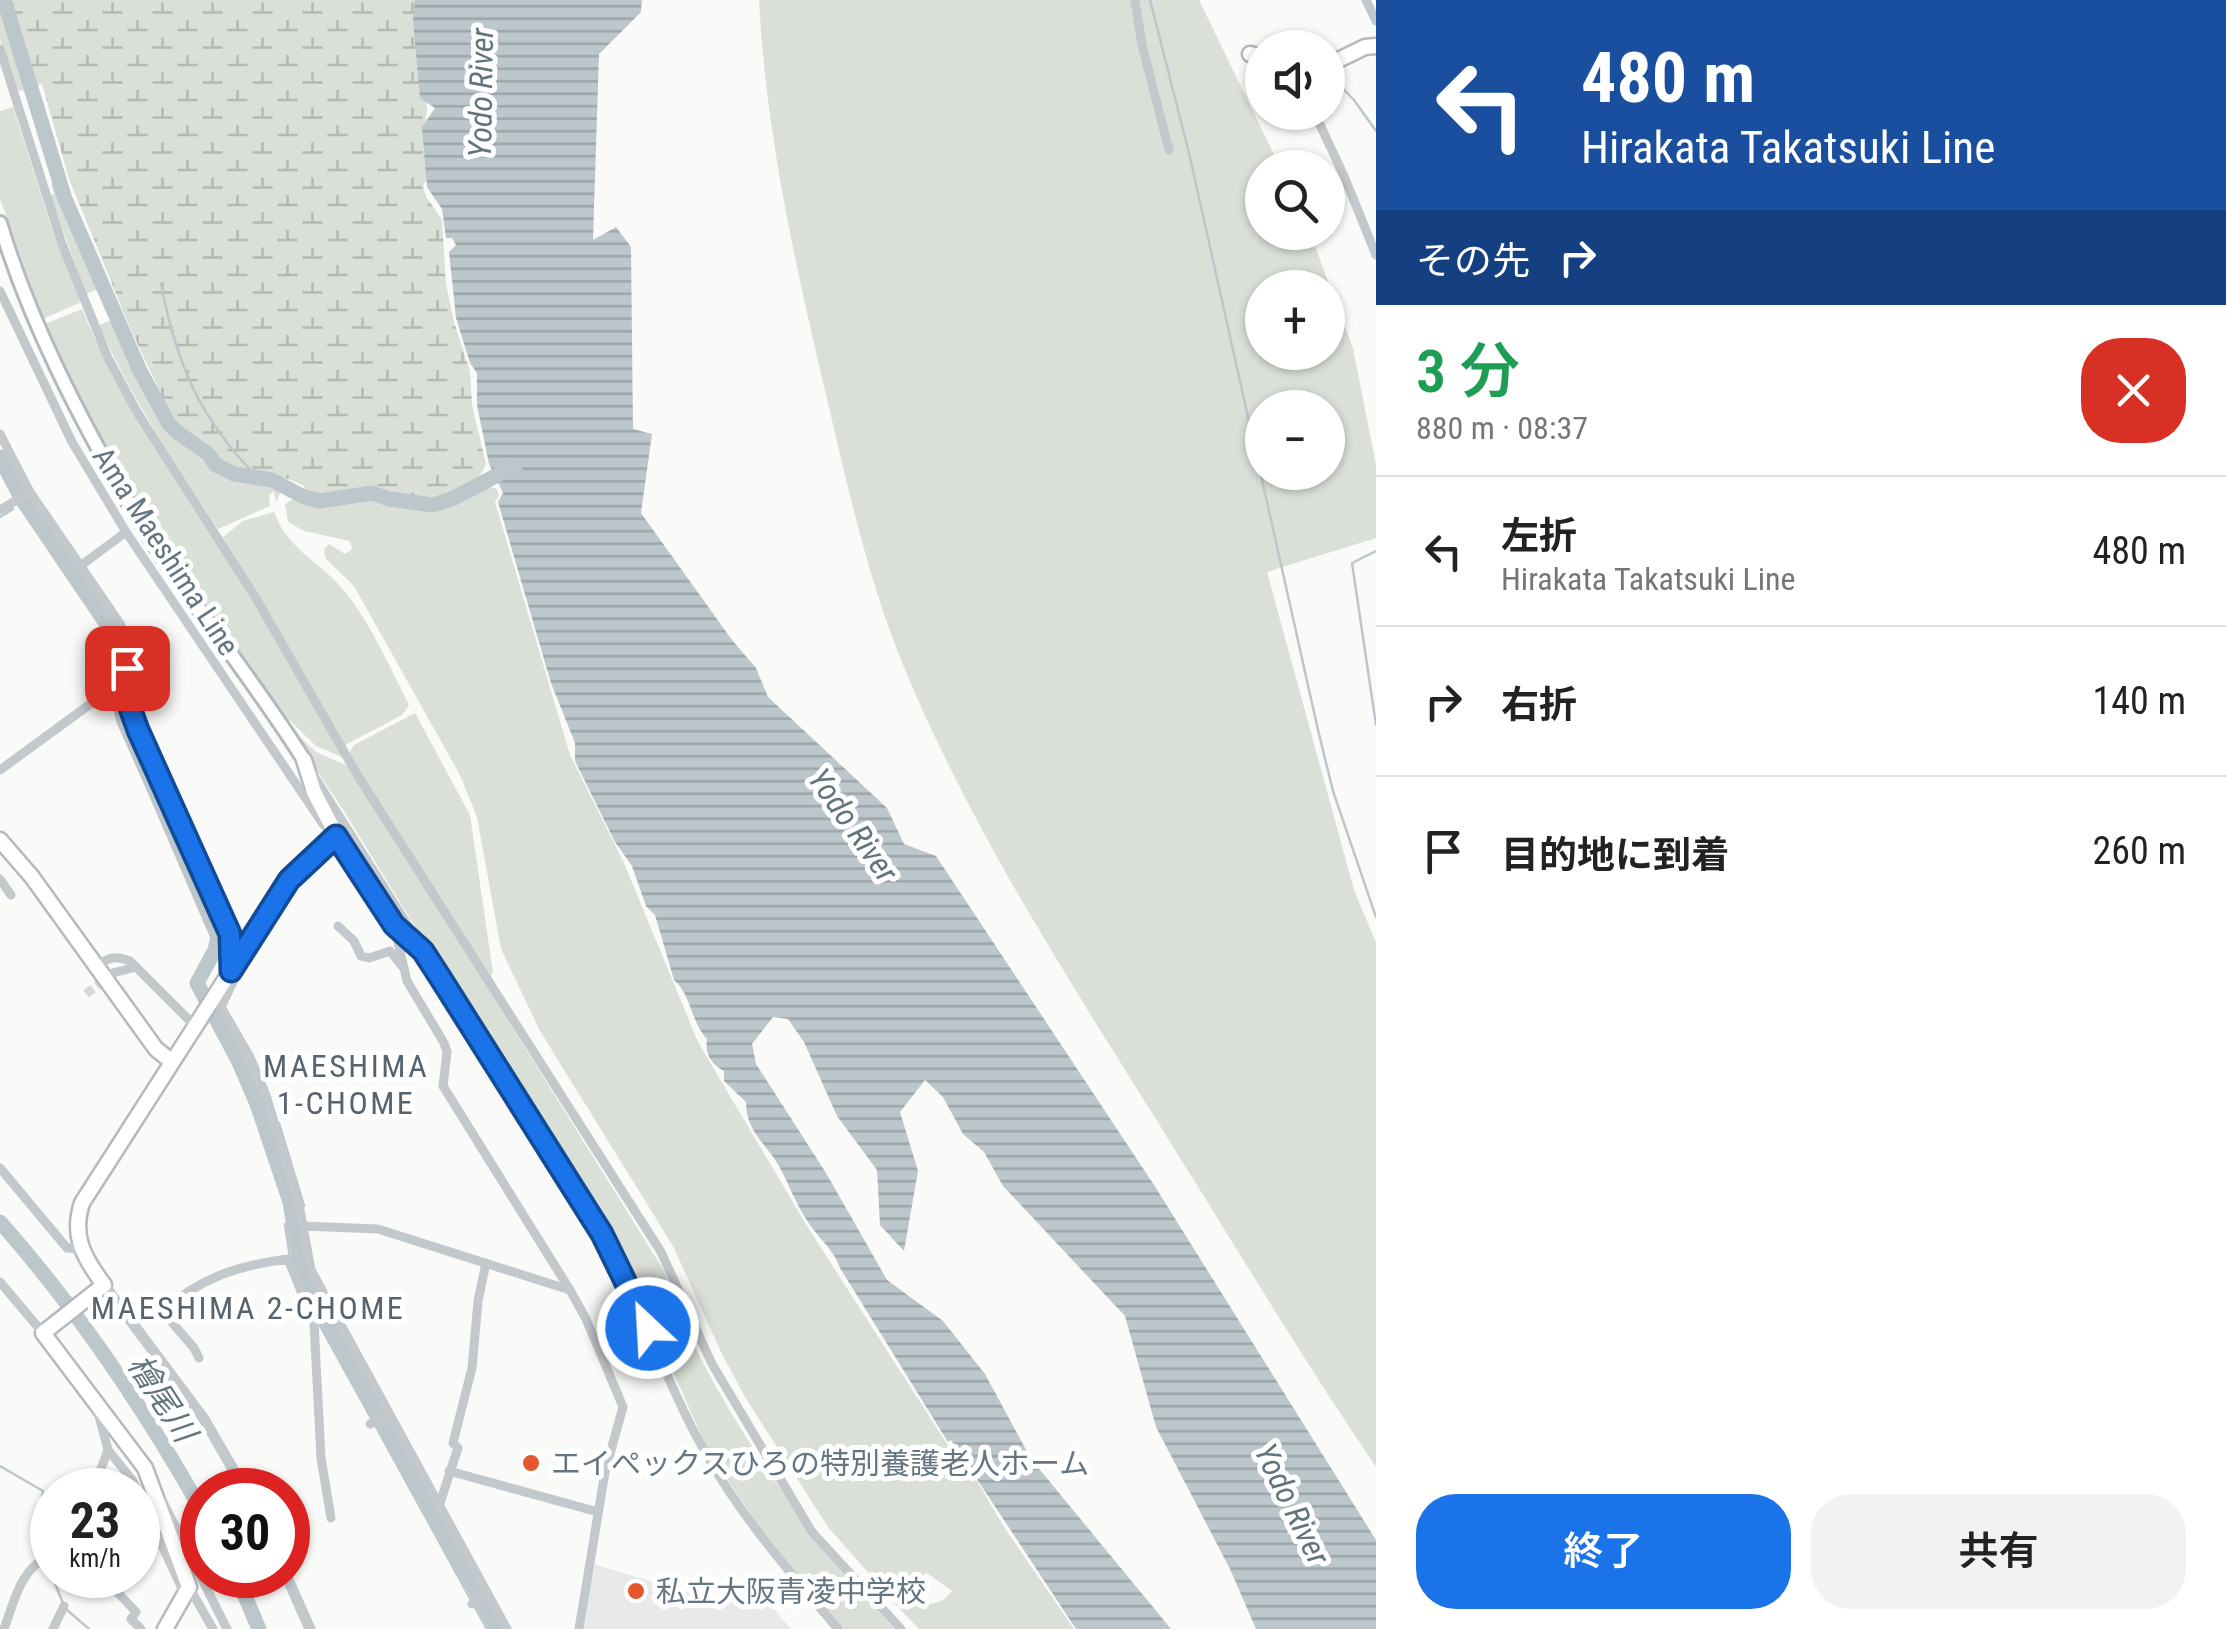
<!DOCTYPE html>
<html lang="ja">
<head>
<meta charset="utf-8">
<style>
	:root { --surface:#fff; --page:#f2f2f2; --text:#222; --muted:#767676; --line:#e0e0e0; --accent:#1a73e8 }
	body { margin:0; font-family:"Roboto Condensed","Noto Sans JP",sans-serif; background:var(--page); color:var(--text); height:100vh; display:flex; flex-direction:column; font-size:38px; white-space:nowrap }
	* { box-sizing:border-box; margin:0 }
	p { font-size:32px; color:var(--muted) }
	.icon { flex:none; width:55px; height:55px; fill:none; stroke:currentColor; stroke-width:2; stroke-linecap:round; stroke-linejoin:round }
	.map { position:relative; flex:1; overflow:hidden }
	.side { display:flex; flex-direction:column; background:var(--surface); width:850px }
	.side>* { flex:none }
	.guide { background:#1a4fa0; color:#fff; overflow:hidden }
	.controls { position:absolute; left:1245px; top:30px; display:grid; gap:20px }
	.controls a { display:grid; place-items:center; width:100px; height:100px; border-radius:50%; background:var(--surface); box-shadow:0 2px 8px #0004; font-size:50px }
	.speed { position:absolute; left:30px; top:1468px; display:flex; gap:20px; font-size:50px; font-weight:700; text-align:center }
	.speed>* { display:grid; place-content:center; width:130px; height:130px; border-radius:50%; background:var(--surface); box-shadow:0 2px 8px #0004; line-height:1 }
	.speed small { font-size:25px; font-weight:400 }
	.speed .limit { border:15px solid #d22; background:#fff; color:#111 }
	.pin { position:absolute; display:grid; place-items:center; width:85px; height:85px; color:#fff; margin:-42px; border-radius:20px; box-shadow:0 5px 15px #0006 }
	.me { position:absolute; width:110px; margin:-55px; rotate:335deg; stroke-linejoin:round; filter:drop-shadow(0 0 8px #0008) }
	.turn { display:flex; align-items:center; gap:35px; height:210px; padding:0 40px; font-size:45px }
	.turn .icon { width:130px; height:130px; stroke-width:2.5 }
	.turn b { display:block; font-size:70px; line-height:85px }
	.then { display:flex; align-items:center; height:95px; padding:0 40px; background:#0003; gap:20px; font-size:38px }
	.round { display:grid; place-items:center; flex:none; width:105px; height:105px; border-radius:40px; background:var(--page) }
	.headline { display:flex; align-items:center; justify-content:space-between; height:170px; padding:0 40px }
	h1 { font-size:60px; font-weight:600; line-height:75px; color:#1e9e55 }
	.primary-button { display:flex; gap:20px; margin-top:auto; padding:20px 40px }
	.primary-button a { flex:1; height:115px; border-radius:40px; background:var(--accent); color:#fff; font-size:40px; font-weight:600; line-height:115px; text-align:center }
	.primary-button a+a { background:var(--page); color:var(--text) }
	ul { padding:0; list-style:none }
	li { display:flex; align-items:center; gap:30px; height:150px; padding:0 40px; border-top:2px solid var(--line) }
	li div { flex:1 }
	li b { display:block; font-size:38px }
	li em { font-style:normal }
	main { display:flex; flex:1; min-height:0 }
	.map>svg:first-child { display:block }
</style>
</head>
<body>
<main>
<div class="map">
<svg width="1376" height="1629" viewBox="0 0 1376 1629">
	<defs>
		<pattern id="wetland-marsh" width="20" height="14" patternUnits="userSpaceOnUse" patternTransform="scale(2.5)"><rect width="20" height="14" fill="#dadfd7"/><path d="M1 5h8M5 5V1M11 12h8M15 12V8" fill="none" stroke="#b4b9b4"/></pattern>
		<pattern id="water-rules" width="6" height="5" patternUnits="userSpaceOnUse" patternTransform="scale(2.5)"><rect width="6" height="5" fill="#bbc7cb"/><path d="M0 2.5h6" fill="none" stroke="#9ca6aa"/></pattern>
	</defs>
	<rect width="100%" height="100%" fill="#fafaf8"/>
	<polygon fill="#e8e9e9" points="593,1564 711,1599 752,1583 791,1629 584,1629"/>
	<g fill="#dadfd7" fill-rule="evenodd">
		<polygon points="0,0 3,0 30,90 15,91 0,39"/>
		<path d="M759 0H1199L1280 167 1262 168V232L1310 233 1353 348 1376 465V538L1267 572 1354 890 1376 943V1467C1300 1355 1231 1239 1159 1124 1067 977 973 832 906 672 869 584 849 492 827 399 796 268 766 135 759 0ZM1262 288H1328V352H1262ZM1262 408H1328V472H1262Z"/>
		<polygon points="13,107 52,229 81,302 43,319 0,199 0,111"/>
		<polygon points="56,181 100,288 86,294 50,195 54,194 51,185"/>
		<path d="M82 309C118 398 172 473 223 554 266 620 304 690 344 758L316 746 270 701 139 510 100 445 45 324Z"/>
		<path d="M112 320 142 383 168 426 195 454 222 477 256 484 277 482 283 487 276 502 274 491 269 495 270 506 218 529C174 462 131 398 99 325Z"/>
		<path d="M487 486 497 489 499 496 495 502 570 755 624 863 698 1042 807 1226 949 1447 974 1476 1004 1527 1074 1629H919L894 1603C916 1599 936 1613 952 1591L927 1573 887 1594 828 1527 745 1397 721 1352 673 1246 540 1031 501 949 477 817 460 775 354 586 325 558 324 549 329 544 345 554 352 549 350 541 304 531 288 522 285 504 297 497 314 506 373 497 422 509 442 507 477 494Z"/>
		<path d="M274 512C289 552 322 562 347 594 373 628 390 668 409 705L402 715 345 745 223 537 243 521Z"/>
		<polygon points="415,713 470,815 493,973 490,977 349,754 354,745"/>
		<path d="M284 722 316 752 350 767 663 1269C676 1300 687 1332 702 1361 754 1460 820 1546 894 1629H843L766 1537 708 1450 631 1278 344 811Z"/>
	</g>
	<path fill="url(#wetland-marsh)" d="M9 0H416L427 109 425 126 433 166 423 186 426 196 442 220 446 284 454 322 470 371 472 405 486 464C474 496 426 505 396 497 385 493 378 487 366 487 353 487 348 495 337 498 328 501 314 496 306 493L304 486C279 471 250 475 221 468L210 450 175 424 131 330 69 179 42 84 37 86Z"/>
	<path fill="url(#water-rules)" d="M415 0H642L641 12 599 54 593 240 616 227 631 247 633 429 652 434 641 513 732 640 756 668 768 697 887 808 904 844 936 856 1154 1185 1376 1540V1629H1256L1230 1569 1156 1427 1125 1316 1003 1186 984 1152 963 1134 943 1097 925 1080 900 1112 918 1171 904 1251 880 1225 877 1170 837 1116 804 1042 788 1019 773 1017 752 1044 756 1064 826 1173 887 1280 943 1321 985 1374 1031 1459 1171 1629H1076L951 1440 948 1442 840 1268C833 1248 819 1239 808 1222 794 1202 787 1177 774 1158 760 1139 746 1127 746 1102L724 1081V1071C710 1063 705 1054 707 1039 691 1022 691 994 674 980L655 915 646 906 632 866 615 842 575 761V743L551 683 498 502 503 493 489 464 477 405V373L470 363 456 318 449 252 456 245 452 238H446L442 209 427 187 422 127 435 108 420 98 413 20Z"/>
	<g fill="none" stroke-linecap="round" stroke-linejoin="round">
		<g stroke="#bbc7cb" stroke-width="2.5">
			<polyline points="1150,0 1189,153 1318,730 1333,791 1376,917"/>
			<polyline points="1328,73 1354,100 1376,131"/>
			<path d="M161 284C177 366 200 419 259 479"/>
			<polyline points="0,471 13,496"/>
			<polyline points="17,503 101,627 111,658 111,688"/>
			<polyline points="0,517 13,509"/>
			<polyline points="1376,551 1352,563 1376,725"/>
			<polyline points="111,696 118,723 174,848"/>
			<polyline points="279,1123 304,1206"/>
			<polyline points="285,1224 290,1257"/>
			<polyline points="319,1324 371,1418"/>
			<polyline points="375,1425 487,1629"/>
			<polyline points="0,1466 43,1491 35,1536 44,1557"/>
			<polyline points="47,1564 63,1603"/>
			<polyline points="67,1610 89,1629"/>
		</g>
		<g stroke="#bbc7cb" stroke-width="15">
			<polyline points="4,0 65,199 140,371 169,424 177,432 208,454 216,465 234,474 272,480 304,497 320,501 372,493 389,499 433,505 454,498 505,471 515,470"/>
			<path d="M0 457 25 503 108 623C121 655 115 687 125 721L218 937 215 950 197 983 239 1062 257 1104 290 1202 301 1268 310 1291 497 1629"/>
			<path d="M0 1222C78 1310 144 1408 202 1511"/>
			<polyline points="236,1575 259,1629"/>
		</g>
		<polyline stroke="#d5d9db" stroke-width="9" stroke-dasharray="9 4.5" stroke-linecap="butt" points="86,994 107,978"/>
		<g stroke="#b3babf" stroke-width="18">
			<path id="secondary" d="M0 223C30 323 79 417 131 507 183 595 250 674 304 760"/>
		</g>
		<g stroke="#b5babe" stroke-width="19">
			<g id="primary">
				<polyline points="1250,54 1262,57"/>
				<polyline points="1328,65 1365,47 1376,46"/>
				<polyline points="0,840 32,877 156,1049 171,1061"/>
				<path d="M165 1629 189 1587 145 1468 43 1333 104 1285C84 1258 71 1236 82 1203L289 880 337 836 314 792 304 760"/>
			</g>
		</g>
		<g stroke="#c3c8cc" stroke-width="9">
			<polyline points="1135,0 1142,45 1169,150"/>
			<polyline points="1366,0 1376,21"/>
			<polyline points="0,49 62,244 108,358 137,412 254,595 358,776 661,1252 712,1364 812,1532 901,1629"/>
			<polyline points="1314,112 1344,176 1376,255"/>
			<polyline points="0,291 72,442 126,532 323,824 347,850 394,925 407,981 444,1043 447,1052 443,1086 570,1290 586,1319 623,1407 605,1472 579,1629"/>
			<polyline points="0,434 30,492 121,625 127,648 130,708 230,934 231,971 235,978 221,1007 250,1057 266,1095 300,1210 311,1270 507,1629"/>
			<polyline points="0,510 30,492"/>
			<polyline points="79,567 126,532"/>
			<polyline points="0,770 104,694 111,690 127,689"/>
			<path d="M312 773 602 1234C641 1304 665 1381 704 1450 740 1516 790 1572 838 1629"/>
			<polyline points="0,879 11,895"/>
			<polyline points="338,926 354,941 361,956 369,958 390,951 402,966"/>
			<path d="M98 967C108 956 116 956 130 961L196 1027"/>
			<polyline points="113,973 136,967"/>
			<polyline points="0,1168 67,1248 81,1249"/>
			<polyline points="302,1226 378,1229 570,1290"/>
			<polyline points="0,1282 43,1333"/>
			<path d="M199 1358 194 1348 163 1312C198 1278 240 1265 288 1259L314 1323 321 1458 331 1518"/>
			<polyline points="370,1424 389,1414"/>
			<polyline points="108,1450 133,1481 137,1490"/>
			<polyline points="449,1471 598,1512"/>
			<polyline points="93,1490 108,1450 98,1412"/>
			<polyline points="138,1493 185,1595"/>
			<polyline points="163,1502 227,1629"/>
			<polyline points="439,1506 458,1448 453,1443 472,1368 478,1301 486,1263"/>
			<polyline points="101,1575 136,1612 131,1619 141,1629"/>
			<polyline points="189,1587 213,1629"/>
			<polyline points="472,1604 487,1594"/>
			<path d="M4 1629C14 1602 21 1565 52 1556"/>
			<polyline points="53,1629 64,1606"/>
		</g>
		<g stroke="#c3c8cc" stroke-width="11">
			<polyline points="104,1285 204,1419 245,1490"/>
			<polyline points="286,1575 310,1629"/>
		</g>
		<use href="#secondary" stroke="#fff" stroke-width="12"/>
		<use href="#primary" stroke="#fff" stroke-width="14"/>
	</g>
	<g fill="none" stroke-linecap="round" stroke-linejoin="round">
		<g stroke="#114b97" stroke-width="25">
			<polyline id="route" points="127,668 130,708 138,730 230,934 231,971 289,880 336,836 394,925 423,951 443,982 602,1234 648,1328"/>
		</g>
		<use href="#route" stroke="#1a73e8" stroke-width="18"/>
	</g>
	<g fill="#e4572e" stroke="#fff" stroke-width="4">
		<circle cx="531" cy="1463" r="10"/>
		<circle cx="636" cy="1591" r="10"/>
	</g>
	<g text-anchor="middle" dominant-baseline="central" stroke-width="10" stroke-linejoin="round" paint-order="stroke">
		<g font-size="30" fill="#657683" stroke="#fff">
			<text transform="translate(166 551) rotate(57)">Ama Maeshima Line</text>
		</g>
		<g font-size="30" fill="#657683" stroke="#fff" text-anchor="start">
			<text x="551" y="1463">エイぺックスひろの特別養護老人ホーム</text>
			<text x="656" y="1591">私立大阪青凌中学校</text>
		</g>
		<g font-size="32" font-style="italic" fill="#60757c" stroke="#fff">
			<text transform="translate(481 93) rotate(-89)">Yodo River</text>
			<text transform="translate(853 825) rotate(55)">Yodo River</text>
			<text transform="translate(162 1398) rotate(57)">檜尾川</text>
			<text transform="translate(1292 1504) rotate(64)">Yodo River</text>
		</g>
		<g font-size="32" letter-spacing="2.5" fill="#57646e" stroke="#fff">
			<text x="346" y="1066">MAESHIMA<tspan x="346" dy="37">1-CHOME</tspan></text>
			<text x="248" y="1308">MAESHIMA 2-CHOME</text>
		</g>
	</g>
</svg>
<div class="controls">
<a><svg class="icon" aria-label="sound" viewBox="0 0 24 24"><path d="M4 9h4l5-4v14l-5-4H4zM17 9q2 3 0 6"/></svg></a>
<a><svg class="icon" aria-label="search" viewBox="0 0 24 24"><circle cx="10" cy="10" r="6"/><path d="M15 15l6 6"/></svg></a>
<a>+</a>
<a>−</a>
</div>
<div class="speed"><div>23<small>km/h</small></div><div class="limit">30</div></div>
<div class="pin" style="left:127px;top:668px;background:#d93025"><svg class="icon" aria-label="arrive" viewBox="0 0 24 24"><path d="M6 21V4h12l-3 4 3 4H6"/></svg></div>
<svg class="me" style="left:648px;top:1328px" viewBox="-20 -20 40 40"><circle r="17" fill="#1a73e8" stroke="#fff" stroke-width="3"/><path d="M0-11L8 9 0 5-8 9z" fill="#fff"/></svg>
</div>
<section class="side">
<div class="guide">
<div class="turn"><svg class="icon" aria-label="left" viewBox="0 0 24 24"><path d="M17 20v-9H6M10 6l-5 5 5 5"/></svg><div><b>480 m</b>Hirakata Takatsuki Line</div></div>
<div class="then">その先<svg class="icon" aria-label="right" viewBox="0 0 24 24"><path d="M7 20v-9h11M14 6l5 5-5 5"/></svg></div>
</div>
<div class="headline"><div><h1>3 分</h1><p>880 m · 08:37</p></div><a class="round" style="background:#d93025;color:#fff"><svg class="icon" aria-label="close" viewBox="0 0 24 24"><path d="M6 6l12 12M18 6L6 18"/></svg></a></div>
<ul>
<li><svg class="icon" aria-label="left" viewBox="0 0 24 24"><path d="M17 20v-9H6M10 6l-5 5 5 5"/></svg><div><b>左折</b><p>Hirakata Takatsuki Line</p></div><em>480 m</em></li>
<li><svg class="icon" aria-label="right" viewBox="0 0 24 24"><path d="M7 20v-9h11M14 6l5 5-5 5"/></svg><div><b>右折</b></div><em>140 m</em></li>
<li><svg class="icon" aria-label="arrive" viewBox="0 0 24 24"><path d="M6 21V4h12l-3 4 3 4H6"/></svg><div><b>目的地に到着</b></div><em>260 m</em></li>
</ul>
<div class="primary-button"><a>終了</a><a>共有</a></div>
</section>
</main>
</body>
</html>
